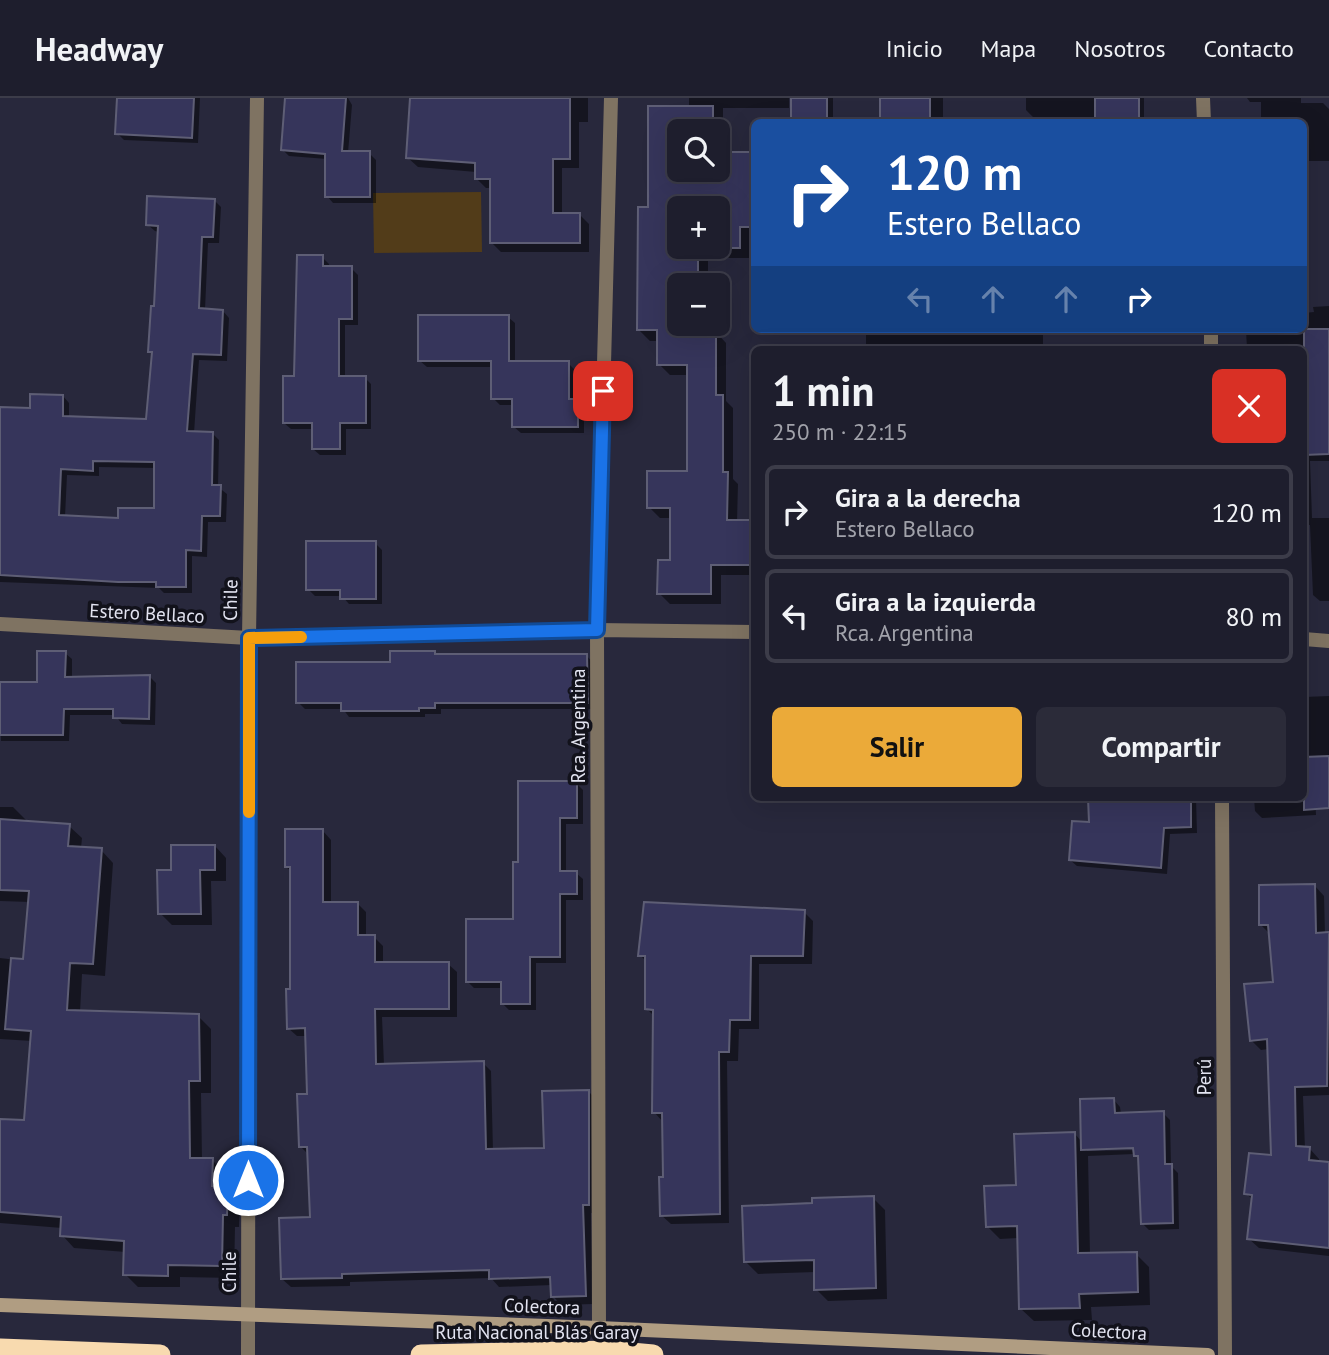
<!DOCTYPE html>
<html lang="es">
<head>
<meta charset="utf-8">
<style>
	:root { --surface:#1e1e2d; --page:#2b2b39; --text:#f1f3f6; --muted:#a1a2aa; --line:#3c3c49; --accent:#ebaa39 }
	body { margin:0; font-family:"PT Sans",sans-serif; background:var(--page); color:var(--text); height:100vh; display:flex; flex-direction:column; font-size:26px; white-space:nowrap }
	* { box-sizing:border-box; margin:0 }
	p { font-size:23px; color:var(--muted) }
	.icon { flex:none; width:38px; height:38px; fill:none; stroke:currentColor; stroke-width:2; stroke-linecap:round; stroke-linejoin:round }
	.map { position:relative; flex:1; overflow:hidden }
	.drawer { position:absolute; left:751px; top:248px; width:556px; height:455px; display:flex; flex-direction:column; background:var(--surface); border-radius:10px; box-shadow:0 7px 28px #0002,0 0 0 2px var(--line) }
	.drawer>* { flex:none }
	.banner { position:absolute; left:751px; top:21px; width:556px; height:214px; border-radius:10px; box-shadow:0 7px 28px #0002,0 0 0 2px var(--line); background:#1a4fa0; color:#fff; overflow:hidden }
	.buttons { position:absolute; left:667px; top:21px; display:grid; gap:14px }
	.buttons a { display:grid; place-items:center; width:63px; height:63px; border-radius:10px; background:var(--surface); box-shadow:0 7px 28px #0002,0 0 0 2px var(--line); font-size:35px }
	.pin { position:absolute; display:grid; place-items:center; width:60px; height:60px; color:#fff; margin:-30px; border-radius:14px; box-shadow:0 4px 10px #0006 }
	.me { position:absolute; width:77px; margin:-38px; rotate:0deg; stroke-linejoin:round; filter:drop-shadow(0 0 5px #0008) }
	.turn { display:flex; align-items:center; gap:24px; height:147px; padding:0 21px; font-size:32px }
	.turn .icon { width:91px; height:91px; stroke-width:2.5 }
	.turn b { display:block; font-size:49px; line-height:60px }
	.lanes { display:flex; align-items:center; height:66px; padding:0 21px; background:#0003; justify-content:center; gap:35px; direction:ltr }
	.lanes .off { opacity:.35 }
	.round { display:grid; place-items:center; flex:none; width:74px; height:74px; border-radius:10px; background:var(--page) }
	.headline { display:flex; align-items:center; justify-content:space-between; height:119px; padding:0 21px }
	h1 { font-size:42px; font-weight:800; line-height:52px }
	.primary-button { display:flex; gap:14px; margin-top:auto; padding:14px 21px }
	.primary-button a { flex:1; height:80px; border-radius:10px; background:var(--accent); color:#111; font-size:28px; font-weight:800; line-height:80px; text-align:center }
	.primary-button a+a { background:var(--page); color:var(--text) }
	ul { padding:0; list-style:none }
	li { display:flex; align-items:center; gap:21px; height:94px; margin:0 14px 10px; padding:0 7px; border:4px solid var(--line); border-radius:10px }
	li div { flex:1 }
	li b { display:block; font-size:26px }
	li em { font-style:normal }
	header { display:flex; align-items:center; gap:42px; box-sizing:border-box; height:98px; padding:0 35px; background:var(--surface); border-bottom:2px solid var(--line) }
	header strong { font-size:33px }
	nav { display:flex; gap:38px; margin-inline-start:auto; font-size:24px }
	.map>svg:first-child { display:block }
</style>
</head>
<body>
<header>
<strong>Headway</strong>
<nav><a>Inicio</a><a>Mapa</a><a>Nosotros</a><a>Contacto</a></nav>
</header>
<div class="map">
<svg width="1329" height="1257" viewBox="0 0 1329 1257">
	<rect width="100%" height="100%" fill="#28283c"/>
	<polygon fill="#523c19" points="481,94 482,154 374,155 373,95"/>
	<g fill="#0007" fill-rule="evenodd">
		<polygon points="119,0 200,0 198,45 124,42 117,35"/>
		<polygon points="287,0 348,0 352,7 348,55 369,55 376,62 376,105 333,105 327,98 327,61 289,58 283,52"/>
		<polygon points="412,0 588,0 588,24 579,24 579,70 562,70 562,116 579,116 589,126 589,154 501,154 491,144 491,90 486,90 476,80 476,74 418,69 408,60"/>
		<path d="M689 0H789V10H723V55H754V160H708V187H679V226H708V234H716L726 245V303L733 310V381L738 386 737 424H750L754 428V477H721V506H670L659 495 671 464V420H660L649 409 689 375V277H670L659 266V243H650L639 232 650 110V9H689ZM679 33H718V72H679ZM679 110H718V149H679Z"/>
		<rect x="793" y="0" width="40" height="24"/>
		<rect x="882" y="0" width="61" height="24"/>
		<polygon points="1026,0 1144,0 1144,24 1097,24 1097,19 1033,19 1026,12"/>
		<polygon points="1247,0 1301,0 1301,5 1323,5 1329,11 1329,63 1304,63 1304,24 1261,24 1261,4 1250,4"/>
		<path d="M214 102 221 109 219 145H208L205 212 223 213 229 220 227 263 199 262 194 335H212L219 342 218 389 227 396 226 424H208L207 459 192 458V495H164L159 490 0 484V311L31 312 63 298 69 305V320L147 323 153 256 150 253 155 210 159 134 155 133 148 127ZM99 369 156 370 155 412 120 422 65 419 67 377 99 378Z"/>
		<polygon points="322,159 329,166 329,170 351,170 358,177 358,227 345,227 345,280 365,280 371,286 371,331 346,331 346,357 320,357 313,351 313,331 291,331 284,325"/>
		<polygon points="1329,208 1329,363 1310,363 1312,420 1329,420 1329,503 1320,503 1313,497 1310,427 1304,427 1304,252 1247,252 1246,231 1304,231 1304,215 1314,214 1313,209"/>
		<polygon points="508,219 515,225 515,265 568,265 575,272 575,303 584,310 584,335 521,335 514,329 514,307 500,307 493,300 493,269 427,269 420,263"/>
		<rect x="866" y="231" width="177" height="21"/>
		<polygon points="375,445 382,452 382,506 349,506 342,498 315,498 308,491"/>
		<polygon points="65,555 72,561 72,581 150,579 156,585 155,627 122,626 115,617 70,617 69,643 1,643 0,586 39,586"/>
		<polygon points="434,555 438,558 587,558 593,565 594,611 441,611 441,616 425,616 425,619 349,619 343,611 305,611 298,604 391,566"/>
		<polygon points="1329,598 1329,679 1314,680 1316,717 1262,720 1255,713 1254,700 1304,700 1304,599"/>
		<polygon points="576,685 583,692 583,726 566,726 566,775 576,775 583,781 583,802 566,802 566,865 536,865 536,912 509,912 502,905 502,890 474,890 467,883 515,823 520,766"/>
		<polygon points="1090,700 1196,700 1197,735 1170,736 1167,776 1077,768 1070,762 1091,726"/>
		<polygon points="0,709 13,709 26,722 26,724 69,728 82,740 81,750 101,752 113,765 105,878 82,876 80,914 198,918 211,931 211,995 201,995 202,1062 212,1062 225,1075 224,1089 227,1089 240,1102 239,1129 235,1129 234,1180 180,1179 180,1189 138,1189 125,1176 126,1154 74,1150 62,1137 62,1130 0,1125 0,1022 25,1024 32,943 0,941 0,860 25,863 30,804 0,803"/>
		<polygon points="323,733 331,742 331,805 357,805 366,814 366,839 374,839 383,848 383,866 448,866 457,874 457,919 382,919 384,967 483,965 491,973 493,1053 545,1051 588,993 597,1002 597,1115 591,1115 593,1206 561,1207 553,1198 552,1187 499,1189 491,1180 350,1184 350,1188 291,1189 282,1181 312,1121 309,1057 300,1048 309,997 307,938 297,938 288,930 292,893 292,774 286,769"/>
		<polygon points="215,748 226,760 226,783 211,783 212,827 172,827 160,815 173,773"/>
		<polygon points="1315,788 1324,798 1325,836 1329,835 1329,997 1303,998 1305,1051 1310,1051 1319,1061 1319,1064 1329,1066 1329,1158 1259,1150 1249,1141 1253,1102 1246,1095 1272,1059 1269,951 1261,952 1251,942 1275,885 1270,836 1261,827"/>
		<polygon points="804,814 813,823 812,866 759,866 759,931 739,931 738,963 727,963 729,1125 671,1126 661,1117 665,1081 663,1024 654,1014 655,919 647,911 647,864 640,857"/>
		<path d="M1114 1002 1120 1009 1121 1016 1163 1015 1170 1022 1171 1068 1178 1075 1179 1131 1149 1132 1142 1125 1140 1062 1134 1056 1088 1058 1090 1157 1136 1156 1149 1169 1150 1207 1091 1209 1092 1222 1034 1223 1021 1211 1019 1140 1000 1141 987 1128 1017 1088 1075 1036 1082 1044ZM1142 1048V1052L1087 1053V1050Z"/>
		<polygon points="873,1100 885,1112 887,1201 828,1203 816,1191 816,1174 758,1176 746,1164 814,1107"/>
	</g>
	<g fill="#36355b" stroke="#5e5e75" stroke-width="2" fill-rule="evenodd">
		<polygon points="117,0 194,0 192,40 115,36"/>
		<polygon points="285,0 346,0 342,53 370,53 370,99 325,99 325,56 281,52"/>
		<polygon points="410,0 570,0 570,61 553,61 553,115 580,115 580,145 490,145 490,81 475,81 475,65 406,60"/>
		<rect x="791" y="0" width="36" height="24"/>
		<rect x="880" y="0" width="50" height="24"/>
		<rect x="1095" y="0" width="44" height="24"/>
		<path d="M648 8H713V33H679V72H718V54H754V129H740V150H698V187H679V226H698V232H716V297H723V374H728L727 422H751V467H711V496H657L658 462H670V410H647V373H687V267H657V232H637L638 109H648ZM679 110H718V149H679Z"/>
		<path d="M147 98 215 101 213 139H202L199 210 223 212 221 257 193 256 187 333 213 334 212 387H221L220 418H202L201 453 186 452V489H156V484H118L0 477V309L30 310V296L63 297V318L146 321 152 254H148L151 208H154L158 128 146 127ZM93 363 154 364V410H118V420L59 417 61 371 93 373Z"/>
		<polygon points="297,157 323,157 323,168 352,168 352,221 339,221 339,278 366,278 366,325 340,325 340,351 312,351 312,325 283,325 283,278 294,278"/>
		<polygon points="418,217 509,217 509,263 569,263 569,301 578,301 578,329 512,329 512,301 491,301 491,263 418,263"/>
		<polygon points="1304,231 1329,231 1329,356 1304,357"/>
		<polygon points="306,443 376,443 376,501 340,501 340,492 306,492"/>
		<polygon points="37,553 66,553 65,579 150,577 149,621 113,620 113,611 64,611 63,637 0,637 0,584 37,584"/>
		<polygon points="390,553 435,553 435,556 587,556 588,605 435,605 435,610 419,610 419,613 341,613 341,605 296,605 296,564 390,564"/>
		<polygon points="1329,658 1329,710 1304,712 1304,659"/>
		<polygon points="518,683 577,683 577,720 560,720 560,773 577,773 577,796 560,796 560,859 530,859 530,906 501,906 501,884 466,884 466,821 513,821 513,764 518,764"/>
		<polygon points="1088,700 1191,700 1191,729 1164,730 1161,770 1069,762 1072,723 1089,724"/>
		<polygon points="0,721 70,726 68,748 102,750 93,866 70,865 67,912 199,916 200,983 189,983 190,1060 213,1060 212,1088 228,1088 227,1117 223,1117 222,1168 168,1167 168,1178 123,1177 124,1143 60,1138 61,1119 0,1114 0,1021 24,1022 31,933 5,931 11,860 23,861 29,793 0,792"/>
		<polygon points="285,731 323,731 323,804 358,804 358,837 375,837 375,864 449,864 449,911 375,911 376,966 484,963 486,1051 544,1050 542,993 589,992 589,1107 583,1107 586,1198 551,1199 550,1179 489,1181 489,1172 342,1176 342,1180 281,1181 279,1120 310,1119 307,1049 299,1049 297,996 307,996 305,930 287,931 286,891 290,891 290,769 285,769"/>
		<polygon points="171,747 215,747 215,772 200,772 201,816 158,816 157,772 171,772"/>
		<polygon points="1315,786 1316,835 1329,834 1327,988 1295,989 1296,1048 1310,1049 1309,1062 1329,1064 1329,1150 1247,1141 1252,1097 1244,1096 1249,1055 1271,1057 1267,941 1250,943 1244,886 1273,884 1268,827 1259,827 1259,787"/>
		<polygon points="644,804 805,812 803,858 751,858 750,922 730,922 729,954 719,954 720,1116 660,1118 659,1079 663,1079 662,1015 652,1015 653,912 645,911 645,858 638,858"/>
		<polygon points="1114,1000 1115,1015 1164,1013 1165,1066 1172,1066 1173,1125 1141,1126 1138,1058 1134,1058 1133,1050 1081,1052 1080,1001"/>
		<polygon points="1075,1034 1078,1155 1137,1154 1138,1194 1079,1196 1080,1210 1019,1211 1017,1128 986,1129 984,1088 1016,1087 1014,1036"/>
		<polygon points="874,1098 876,1190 814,1192 814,1162 744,1164 742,1108 812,1105 812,1100"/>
	</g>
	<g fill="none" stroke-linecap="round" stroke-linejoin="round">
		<g stroke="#7f7362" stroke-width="14">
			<polyline points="1203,0 1204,24"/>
			<polyline points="1211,231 1211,252"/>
			<polyline points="0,526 249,540 597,532 754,534"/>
			<polyline points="1304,541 1329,543"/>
			<polyline points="1222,700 1225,1257"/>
			<polyline points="248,1257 249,540 257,0"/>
			<polyline points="610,1257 599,1230 597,532 611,0"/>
		</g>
		<polyline stroke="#b09d82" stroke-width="14" points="0,1207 599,1230 1208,1257"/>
		<g stroke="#f8daaf" stroke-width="21">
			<polyline points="0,1251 160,1257"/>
			<polyline points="421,1257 609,1253 653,1257"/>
		</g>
	</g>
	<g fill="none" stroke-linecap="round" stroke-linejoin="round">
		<g stroke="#114b97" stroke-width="18">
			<polyline id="route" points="248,1082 249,540 597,532 603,293"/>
		</g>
		<use href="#route" stroke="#1a73e8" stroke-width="12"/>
		<polyline stroke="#f59e0b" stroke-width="12" points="249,714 249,540 301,539"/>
	</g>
	<g text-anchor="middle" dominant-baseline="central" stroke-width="7" stroke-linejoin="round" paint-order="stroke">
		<g font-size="19" fill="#e2e3f0" stroke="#12121b">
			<text transform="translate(230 502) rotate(-89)">Chile</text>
			<text transform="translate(147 515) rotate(3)">Estero Bellaco</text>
			<text transform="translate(578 628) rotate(-90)">Rca. Argentina</text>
			<text transform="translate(1204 979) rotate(-90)">Perú</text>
			<text transform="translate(229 1174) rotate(-90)">Chile</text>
			<text transform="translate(542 1208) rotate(2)">Colectora</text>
			<text transform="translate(1109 1233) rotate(3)">Colectora</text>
			<text x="537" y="1234">Ruta Nacional Blás Garay</text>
		</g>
	</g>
</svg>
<div class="buttons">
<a><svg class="icon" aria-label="search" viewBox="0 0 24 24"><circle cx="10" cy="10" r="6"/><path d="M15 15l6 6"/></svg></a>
<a>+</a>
<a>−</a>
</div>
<div class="pin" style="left:603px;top:293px;background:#d93025"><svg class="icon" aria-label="arrive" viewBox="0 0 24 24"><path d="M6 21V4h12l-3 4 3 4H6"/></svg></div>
<svg class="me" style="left:248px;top:1082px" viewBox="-20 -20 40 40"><circle r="17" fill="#1a73e8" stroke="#fff" stroke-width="3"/><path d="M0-11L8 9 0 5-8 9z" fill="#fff"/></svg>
<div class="banner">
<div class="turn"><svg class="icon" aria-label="right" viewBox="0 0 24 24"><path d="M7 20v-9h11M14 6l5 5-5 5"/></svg><div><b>120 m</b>Estero Bellaco</div></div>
<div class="lanes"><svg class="icon off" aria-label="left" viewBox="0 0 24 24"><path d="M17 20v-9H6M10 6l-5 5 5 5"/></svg><svg class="icon off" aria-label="ahead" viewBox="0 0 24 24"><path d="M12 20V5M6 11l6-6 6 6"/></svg><svg class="icon off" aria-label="ahead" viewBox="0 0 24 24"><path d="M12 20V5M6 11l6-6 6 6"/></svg><svg class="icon" aria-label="right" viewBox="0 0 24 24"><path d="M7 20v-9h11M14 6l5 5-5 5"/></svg></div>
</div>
<section class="drawer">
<div class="headline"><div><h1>1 min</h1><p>250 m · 22:15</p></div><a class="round" style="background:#d93025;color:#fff"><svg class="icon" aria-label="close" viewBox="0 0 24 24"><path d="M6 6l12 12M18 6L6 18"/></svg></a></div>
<ul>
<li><svg class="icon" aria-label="right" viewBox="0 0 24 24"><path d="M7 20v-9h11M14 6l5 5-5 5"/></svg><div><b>Gira a la derecha</b><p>Estero Bellaco</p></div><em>120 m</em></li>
<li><svg class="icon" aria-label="left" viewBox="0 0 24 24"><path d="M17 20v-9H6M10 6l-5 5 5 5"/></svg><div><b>Gira a la izquierda</b><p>Rca. Argentina</p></div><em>80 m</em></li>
</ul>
<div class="primary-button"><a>Salir</a><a>Compartir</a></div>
</section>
</div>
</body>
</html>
